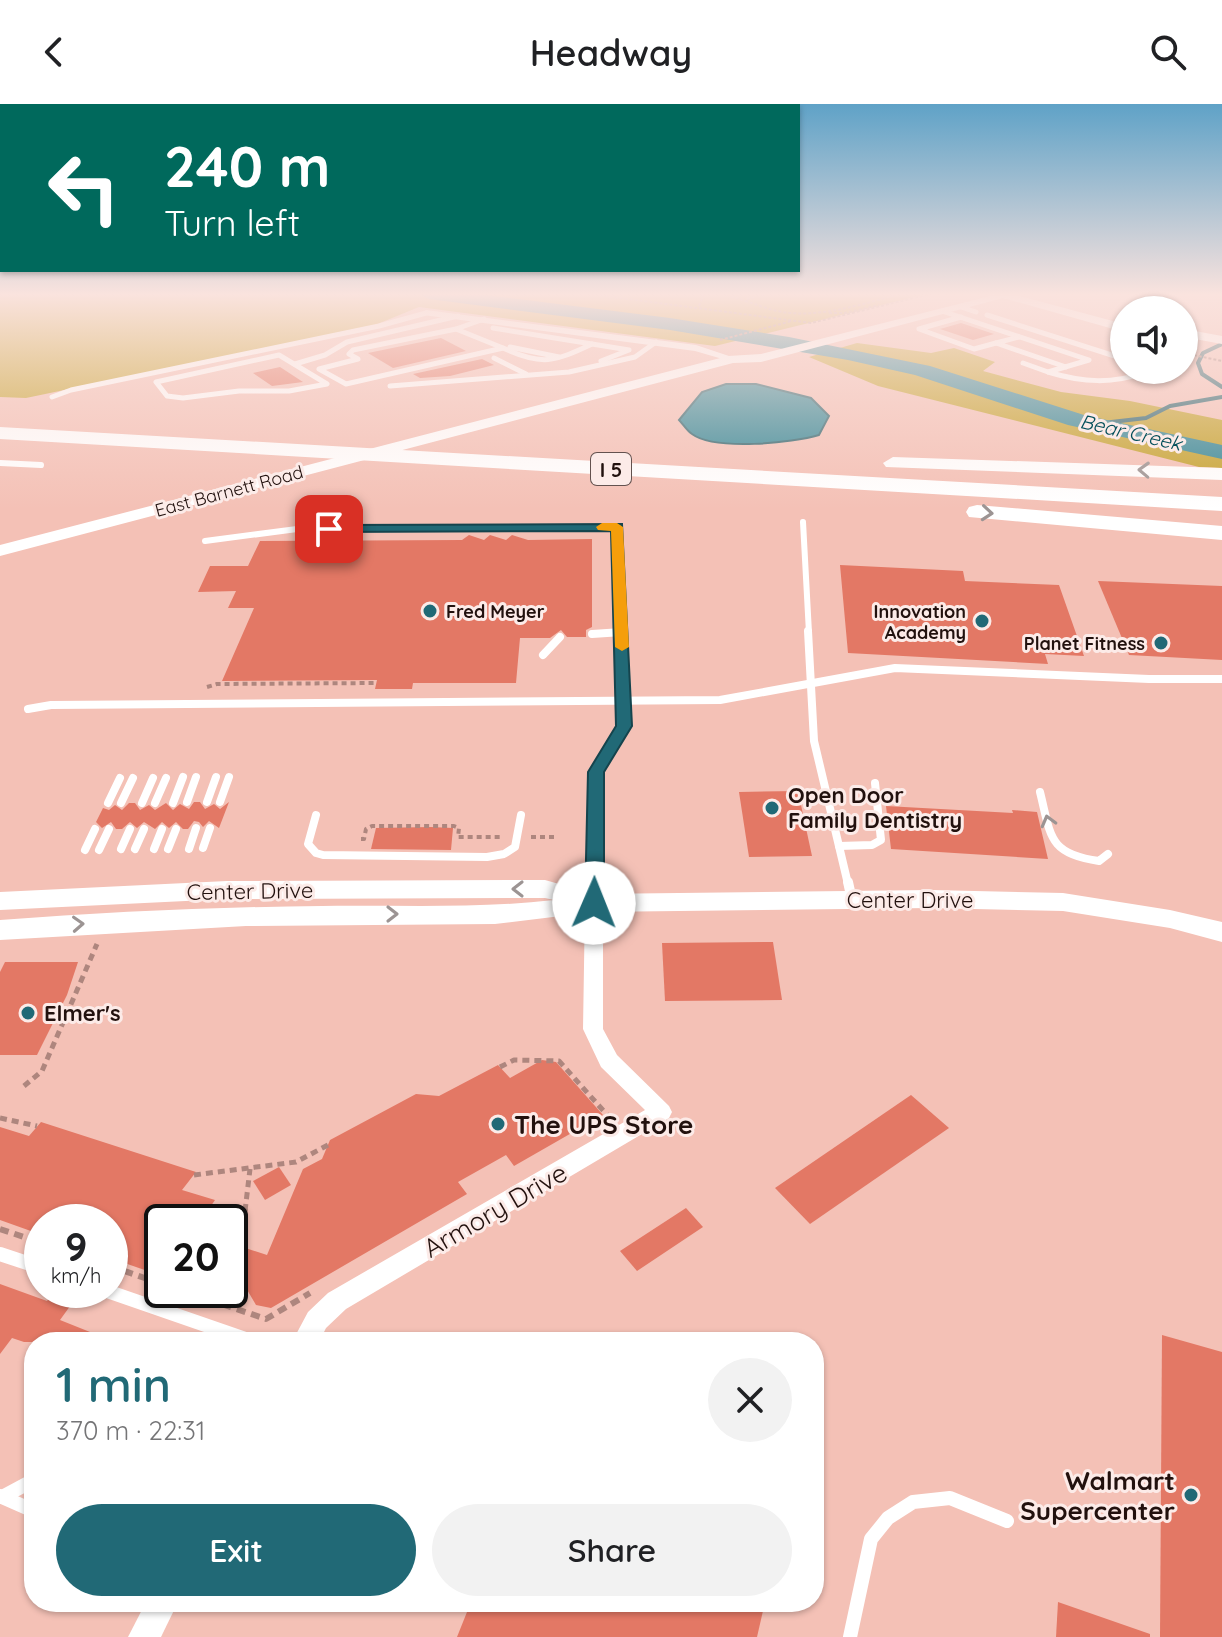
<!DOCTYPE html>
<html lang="en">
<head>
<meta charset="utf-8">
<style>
	:root { --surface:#fff; --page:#f2f2f2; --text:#202124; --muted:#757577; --accent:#216976 }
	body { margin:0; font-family:Quicksand,sans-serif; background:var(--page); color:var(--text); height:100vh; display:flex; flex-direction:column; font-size:30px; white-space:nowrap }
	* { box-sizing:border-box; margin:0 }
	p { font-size:26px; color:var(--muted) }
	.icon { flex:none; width:44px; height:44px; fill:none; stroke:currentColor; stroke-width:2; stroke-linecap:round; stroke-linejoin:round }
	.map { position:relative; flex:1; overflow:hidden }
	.panel { position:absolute; left:24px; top:1228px; width:800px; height:280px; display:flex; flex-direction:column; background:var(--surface); border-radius:32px; box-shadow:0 2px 6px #0004 }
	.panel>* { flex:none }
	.banner { position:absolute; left:0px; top:0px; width:800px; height:168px; box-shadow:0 2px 6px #0004; background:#00695c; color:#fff; overflow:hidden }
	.tools { position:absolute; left:1110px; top:192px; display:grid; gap:16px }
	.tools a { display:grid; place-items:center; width:88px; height:88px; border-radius:50%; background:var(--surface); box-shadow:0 2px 6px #0004; font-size:40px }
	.speed { position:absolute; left:24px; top:1100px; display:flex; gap:16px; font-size:40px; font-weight:700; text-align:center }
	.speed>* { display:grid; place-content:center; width:104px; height:104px; border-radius:50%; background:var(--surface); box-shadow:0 2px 6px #0004; line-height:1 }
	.speed small { font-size:20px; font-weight:400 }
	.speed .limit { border:4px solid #111; border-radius:12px; background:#fff; color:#111 }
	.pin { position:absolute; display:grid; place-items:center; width:68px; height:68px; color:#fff; margin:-34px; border-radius:16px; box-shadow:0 4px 12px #0006 }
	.me { position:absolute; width:88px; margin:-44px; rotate:1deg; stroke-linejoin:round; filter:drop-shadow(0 0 6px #0008) }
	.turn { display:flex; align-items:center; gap:28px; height:168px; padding:0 32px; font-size:36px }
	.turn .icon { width:104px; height:104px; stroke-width:2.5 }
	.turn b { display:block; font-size:56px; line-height:68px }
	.round { display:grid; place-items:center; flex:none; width:84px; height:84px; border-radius:42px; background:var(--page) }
	.summary { display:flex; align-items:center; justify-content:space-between; height:136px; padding:0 32px }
	h1 { font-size:48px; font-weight:600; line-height:60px; color:var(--accent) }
	.action { display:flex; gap:16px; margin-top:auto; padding:16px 32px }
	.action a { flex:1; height:92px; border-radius:48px; background:var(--accent); color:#fff; font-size:32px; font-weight:600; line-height:92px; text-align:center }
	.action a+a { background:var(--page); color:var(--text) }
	header { display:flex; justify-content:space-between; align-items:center; height:104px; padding:0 32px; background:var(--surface); font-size:36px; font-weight:600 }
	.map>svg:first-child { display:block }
</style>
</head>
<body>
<header><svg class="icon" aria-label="back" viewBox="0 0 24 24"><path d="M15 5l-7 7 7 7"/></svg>Headway<svg class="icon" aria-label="search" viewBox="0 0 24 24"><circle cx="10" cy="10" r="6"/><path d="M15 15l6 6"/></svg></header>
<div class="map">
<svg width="1222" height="1533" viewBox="0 0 1222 1533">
	<rect width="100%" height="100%" fill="#f4c1b6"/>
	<g fill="#c5a32f">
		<polygon points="0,190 927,190 715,242 419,203 375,221 26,294 0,293"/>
		<polygon points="857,239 931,249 954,244 995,258 983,267 1061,288 1130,297 1222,316 1222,364 1199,363 878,282 809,253"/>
	</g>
	<path fill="#338796" stroke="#2e646d" stroke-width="2" d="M726 280H756L811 294 829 312 819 331C793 339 715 347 692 330 687 327 683 320 679 316L702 288Z"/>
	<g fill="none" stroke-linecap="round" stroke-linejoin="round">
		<g stroke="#2e646d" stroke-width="4">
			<polyline points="1222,240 1203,249 1198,259 1202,270 1222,283"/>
			<polyline points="1094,320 1146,314 1170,302 1222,293"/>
		</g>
		<polygon fill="#338796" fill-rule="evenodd" points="420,190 477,190 670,214 789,233 930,262 1084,311 1222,341 1222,355 1068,321 915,271 848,256 670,226 429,195"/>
	</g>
	<g fill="#e37865">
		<polygon points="961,219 994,230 973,236 940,225"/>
		<polygon points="441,234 466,247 393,264 368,249"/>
		<polygon points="482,255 494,261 450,272 420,274 413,270"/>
		<polygon points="280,263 303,278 272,282 253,269"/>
		<polygon points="469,431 484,436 490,431 506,436 512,431 528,436 592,435 592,523 586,526 586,533 567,533 561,526 550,534 520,534 516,579 413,579 412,585 375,585 377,576 222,577 254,504 228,504 236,487 198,488 210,462 248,462 260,437 462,436"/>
		<polygon points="840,461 963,467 965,477 1059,481 1084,552 1045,550 1048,560 848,549"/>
		<polygon points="1098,477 1222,482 1222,556 1129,551"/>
		<polygon points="798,687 812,752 749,753 739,688"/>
		<polygon points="194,698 200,698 205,705 214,700 220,705 229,698 219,724 209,717 203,723 199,718 194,717 188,725 183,725 176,718 169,724 162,718 155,725 144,718 137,724 130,718 122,725 116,725 111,718 102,724 96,718 103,704 109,706 115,701 122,706 129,699 135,699 140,706 149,701 155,706 166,699 173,706 180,700 189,705"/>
		<polygon points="886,702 1013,709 1012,706 1037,708 1048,755 891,745"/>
		<polygon points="431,723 453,724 451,746 371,745 376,724"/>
		<polygon points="773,838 782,896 665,897 662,839"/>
		<polygon points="5,858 78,858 67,891 37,951 0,951 0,868"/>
		<polygon points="542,956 556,958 603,1011 514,1062 506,1051 458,1078 467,1090 271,1204 256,1201 239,1172 230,1186 230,1139 267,1151 303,1065 322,1055 330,1036 416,990 439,992 498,961 510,974"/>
		<polygon points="911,991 949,1024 810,1120 775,1084"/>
		<polygon points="41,1018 196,1068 182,1086 215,1096 200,1118 162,1118 162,1172 110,1154 110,1118 42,1118 42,1131 0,1116 0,1023 29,1032"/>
		<polygon points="279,1063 291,1081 265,1096 253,1077"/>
		<polygon points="686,1104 703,1123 637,1167 620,1147"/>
		<polygon points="0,1180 47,1197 52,1190 73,1198 60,1216 115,1238 24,1238 12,1234 0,1250"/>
		<polygon points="1162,1231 1222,1248 1222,1533 1160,1533"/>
		<polygon points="471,1498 765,1498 757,1533 457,1533"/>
		<polygon points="1058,1498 1150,1530 1150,1533 1056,1533"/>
	</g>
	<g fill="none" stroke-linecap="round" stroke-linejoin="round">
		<g stroke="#ae867e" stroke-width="2" stroke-dasharray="3 2" stroke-linecap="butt">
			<polyline points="590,190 811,219 930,190"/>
			<path d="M721 190C742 194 761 204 782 208 822 214 862 200 900 190"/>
			<polyline points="747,195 764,190"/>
			<polyline points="699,202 704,190"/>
			<polyline points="829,209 845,209 879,201"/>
			<polyline points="720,236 792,217"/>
			<polyline points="1184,249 1222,257"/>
		</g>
		<g stroke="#ae867e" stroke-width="4" stroke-dasharray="5 4" stroke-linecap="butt">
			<polyline points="207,583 217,580 376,579"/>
			<polyline points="531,733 557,733"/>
			<polyline points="361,735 364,735 366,725 372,722 454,722 459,724 458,733 501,733"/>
		</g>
		<g stroke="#ae867e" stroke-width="5" stroke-dasharray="7 5" stroke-linecap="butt">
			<polyline points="500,963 514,956 559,957 609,1013 607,1015"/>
			<polyline points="24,982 42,967 97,840"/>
			<polyline points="0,1014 37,1022"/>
			<polyline points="194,1071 296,1058 328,1041"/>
			<polyline points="245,1107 250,1065"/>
		</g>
		<g stroke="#ae867e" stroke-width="6" stroke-dasharray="9 6" stroke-linecap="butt">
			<polyline points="0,1125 42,1139"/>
			<polyline points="230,1154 241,1137 245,1105"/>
			<polyline points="110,1162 162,1180"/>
			<polyline points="180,1186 266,1215 310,1189"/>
			<polyline points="204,1194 209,1186"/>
		</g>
		<g stroke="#fff" stroke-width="5">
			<polyline points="961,203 976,208"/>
			<path d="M942 207 1089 256 1048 268C1084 279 1112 280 1148 268L1146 266"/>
			<polyline points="987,211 1124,255"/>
			<polyline points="961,213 919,225 974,245 996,239"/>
			<path d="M493 224 592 240C554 258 542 262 503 244"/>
			<polygon points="456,225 503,244 346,280 319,265 358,255 349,250 353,246"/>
			<polyline points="456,225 484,215"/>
			<polyline points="1019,233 996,239 1066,263"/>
			<polyline points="592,240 629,246 601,257"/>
			<polyline points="510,243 559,253"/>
			<polygon points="279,251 327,280 289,287 239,287 183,294 167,292 156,278"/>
			<polyline points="494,254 526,270"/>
			<polyline points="1023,259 1048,268"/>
			<polyline points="295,260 325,251 347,238 458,212"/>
			<polyline points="390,282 569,268 635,253 656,238"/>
			<polyline points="52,293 71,286 379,222 426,209"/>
		</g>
		<g stroke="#fff" stroke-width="6">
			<polyline points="0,359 41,361"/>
			<polyline points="803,418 809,529"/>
			<polyline points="205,437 297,425 617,423 621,529"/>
			<polyline points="602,529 622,528"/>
		</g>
		<g stroke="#fff" stroke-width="8">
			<polyline points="808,527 814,637 848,780"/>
			<polyline points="592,530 622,528"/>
			<polyline points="543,551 560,533"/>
			<polyline points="28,605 51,601 720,596 895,564 1149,575 1222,575"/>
			<path d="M1040 688C1051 732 1048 750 1099 757L1108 750"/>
			<polyline points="187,698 196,673"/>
			<polyline points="207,698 216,673"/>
			<polyline points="220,698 229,673"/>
			<polyline points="108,699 120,674"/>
			<polyline points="121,699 133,674"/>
			<polyline points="142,699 153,674"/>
			<polyline points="155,699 166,674"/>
			<polyline points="173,699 183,673"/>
			<polyline points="316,711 308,740 316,749 323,751 487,753 504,750 515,743 521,711"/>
			<polyline points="839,742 872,741 881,736 875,679"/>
			<polyline points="203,744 210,724"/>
			<polyline points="121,745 130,725"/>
			<polyline points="135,745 144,725"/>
			<polyline points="154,745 162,725"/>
			<polyline points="168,745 176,725"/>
			<polyline points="189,745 196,724"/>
			<polyline points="85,746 95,725"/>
			<polyline points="99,746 109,725"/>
			<polyline points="594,780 596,668 624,622 621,527"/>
		</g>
		<g stroke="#fff" stroke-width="10">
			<polyline points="848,778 852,796"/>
			<polyline points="594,799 594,778"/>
		</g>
		<g stroke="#fff" stroke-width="14">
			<polyline points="0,1150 42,1164"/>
			<polyline points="104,1186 254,1238"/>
			<polyline points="0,1392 34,1407"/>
			<polyline points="2,1393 34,1376"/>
			<polyline points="850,1533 871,1435 888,1414 913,1398 950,1394 1007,1417"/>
		</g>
		<g fill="#fff" fill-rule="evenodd">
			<polygon points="426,206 696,241 738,255 733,258 695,247 423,211"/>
			<polygon points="594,793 603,799 603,925 617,951 669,1002 672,1008 669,1014 346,1205 326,1224 319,1238 292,1238 308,1208 328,1189 645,1006 601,963 583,925 585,799"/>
			<polygon points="146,1498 178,1498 161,1533 128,1533"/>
		</g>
		<g fill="#fff" fill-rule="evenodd">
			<polygon points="998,190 1007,193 761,258 733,259 0,452 0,441 728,252 761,250"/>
			<path d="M545 776 594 790 931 786 1063 789 1170 806 1222 818V838L1170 824 1063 807 931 804 594 808 495 820 246 822 0 836V816C107 808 215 803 322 802 400 801 477 805 554 796L545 794 227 795 0 806V788L227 777Z"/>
		</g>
		<g fill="#fff" fill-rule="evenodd">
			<polygon points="989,190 1012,190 1124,220 1124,228"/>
			<polygon points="1184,225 1222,232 1222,240 1184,233"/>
		</g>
		<g fill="#fff" fill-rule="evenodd">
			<polygon points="0,323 1222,393 1222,407 0,335"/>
			<polygon points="893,353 1222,364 1222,376 886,363 883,359"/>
			<polygon points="977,401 1222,422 1222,436 969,413 966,408 969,403"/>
		</g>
	</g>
	<defs><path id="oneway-chevron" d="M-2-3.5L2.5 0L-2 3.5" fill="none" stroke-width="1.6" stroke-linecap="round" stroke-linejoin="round" transform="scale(2)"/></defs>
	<g stroke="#9c9493">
		<use href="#oneway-chevron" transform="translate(1144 366) rotate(-178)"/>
		<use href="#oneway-chevron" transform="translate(987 409) rotate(5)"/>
		<use href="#oneway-chevron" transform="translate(1048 717) rotate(-105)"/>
		<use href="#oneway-chevron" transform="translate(518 785) rotate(180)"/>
		<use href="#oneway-chevron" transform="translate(392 810)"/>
		<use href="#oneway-chevron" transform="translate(78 820) rotate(-3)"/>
	</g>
	<linearGradient id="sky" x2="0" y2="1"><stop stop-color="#5fa2c7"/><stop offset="0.47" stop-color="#fae3de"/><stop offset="1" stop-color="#fae3de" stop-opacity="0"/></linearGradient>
	<rect width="1222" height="405" fill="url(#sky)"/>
	<polygon fill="#216976" stroke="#15444d" stroke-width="2" points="622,420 632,622 604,668 604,799 594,805 585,799 588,668 616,622 611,427 329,428 323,425 329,421"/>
	<polygon fill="#f59e0b" points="602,419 617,419 623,423 629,543 622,547 615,543 611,427 598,426 596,423"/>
	<g fill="#216976" stroke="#fcebe8" stroke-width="3">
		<circle cx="430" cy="507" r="8"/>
		<circle cx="982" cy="517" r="8"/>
		<circle cx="1161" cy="539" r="8"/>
		<circle cx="772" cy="704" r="8"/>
		<circle cx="28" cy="909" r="8"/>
		<circle cx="498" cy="1020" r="8"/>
		<circle cx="1191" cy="1391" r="8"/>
	</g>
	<g text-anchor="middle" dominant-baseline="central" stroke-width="6" stroke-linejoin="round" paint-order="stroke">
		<g font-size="18" fill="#22110e" stroke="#fcebe8">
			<text transform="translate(229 387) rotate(-15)">East Barnett Road</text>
		</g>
		<g font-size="18" font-weight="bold" fill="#22110e" stroke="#fcebe8" text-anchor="end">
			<text x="446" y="507" text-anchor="start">Fred Meyer</text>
			<text x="966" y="507">Innovation<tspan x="966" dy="21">Academy</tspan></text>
			<text x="1145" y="539">Planet Fitness</text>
		</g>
		<g font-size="20" font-style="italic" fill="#044f5a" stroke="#fcebe8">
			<text transform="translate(1131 328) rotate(13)">Bear Creek</text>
		</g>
		<rect fill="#fcebe8" stroke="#63524f" stroke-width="2" x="591" y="349" width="40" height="32" rx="6"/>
		<g font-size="20" font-weight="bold" fill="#22110e">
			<text x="611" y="365">I 5</text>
		</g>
		<g font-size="22" font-weight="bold" fill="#22110e" stroke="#fcebe8" text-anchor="start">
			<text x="788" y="691">Open Door<tspan x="788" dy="25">Family Dentistry</tspan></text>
			<text x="44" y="909">Elmer's</text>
		</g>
		<g font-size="22" fill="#22110e" stroke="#fcebe8">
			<text transform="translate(250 787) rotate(-1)">Center Drive</text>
			<text x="910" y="796">Center Drive</text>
		</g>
		<g font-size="26" font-weight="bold" fill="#22110e" stroke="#fcebe8" text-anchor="start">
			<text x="514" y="1020">The UPS Store</text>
			<text x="1175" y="1376" text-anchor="end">Walmart<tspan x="1175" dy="30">Supercenter</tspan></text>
		</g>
		<g font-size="26" fill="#22110e" stroke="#fcebe8">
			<text transform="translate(495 1106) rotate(-30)">Armory Drive</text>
		</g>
	</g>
</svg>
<div class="tools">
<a><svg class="icon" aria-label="sound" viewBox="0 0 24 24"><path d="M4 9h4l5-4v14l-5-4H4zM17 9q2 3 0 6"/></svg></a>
</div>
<div class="speed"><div>9<small>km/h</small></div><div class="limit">20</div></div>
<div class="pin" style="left:329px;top:425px;background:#d93025"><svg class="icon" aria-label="arrive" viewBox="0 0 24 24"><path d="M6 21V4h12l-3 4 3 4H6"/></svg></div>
<svg class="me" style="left:594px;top:799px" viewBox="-20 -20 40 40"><circle r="19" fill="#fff"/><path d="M0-13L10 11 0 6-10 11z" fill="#216976"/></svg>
<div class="banner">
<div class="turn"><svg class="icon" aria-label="left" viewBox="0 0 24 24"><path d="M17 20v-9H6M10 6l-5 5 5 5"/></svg><div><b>240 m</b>Turn left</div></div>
</div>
<section class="panel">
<div class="summary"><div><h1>1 min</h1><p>370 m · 22:31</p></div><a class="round"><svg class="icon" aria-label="close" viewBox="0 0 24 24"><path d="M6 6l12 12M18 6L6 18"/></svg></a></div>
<div class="action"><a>Exit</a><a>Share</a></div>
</section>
</div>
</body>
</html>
